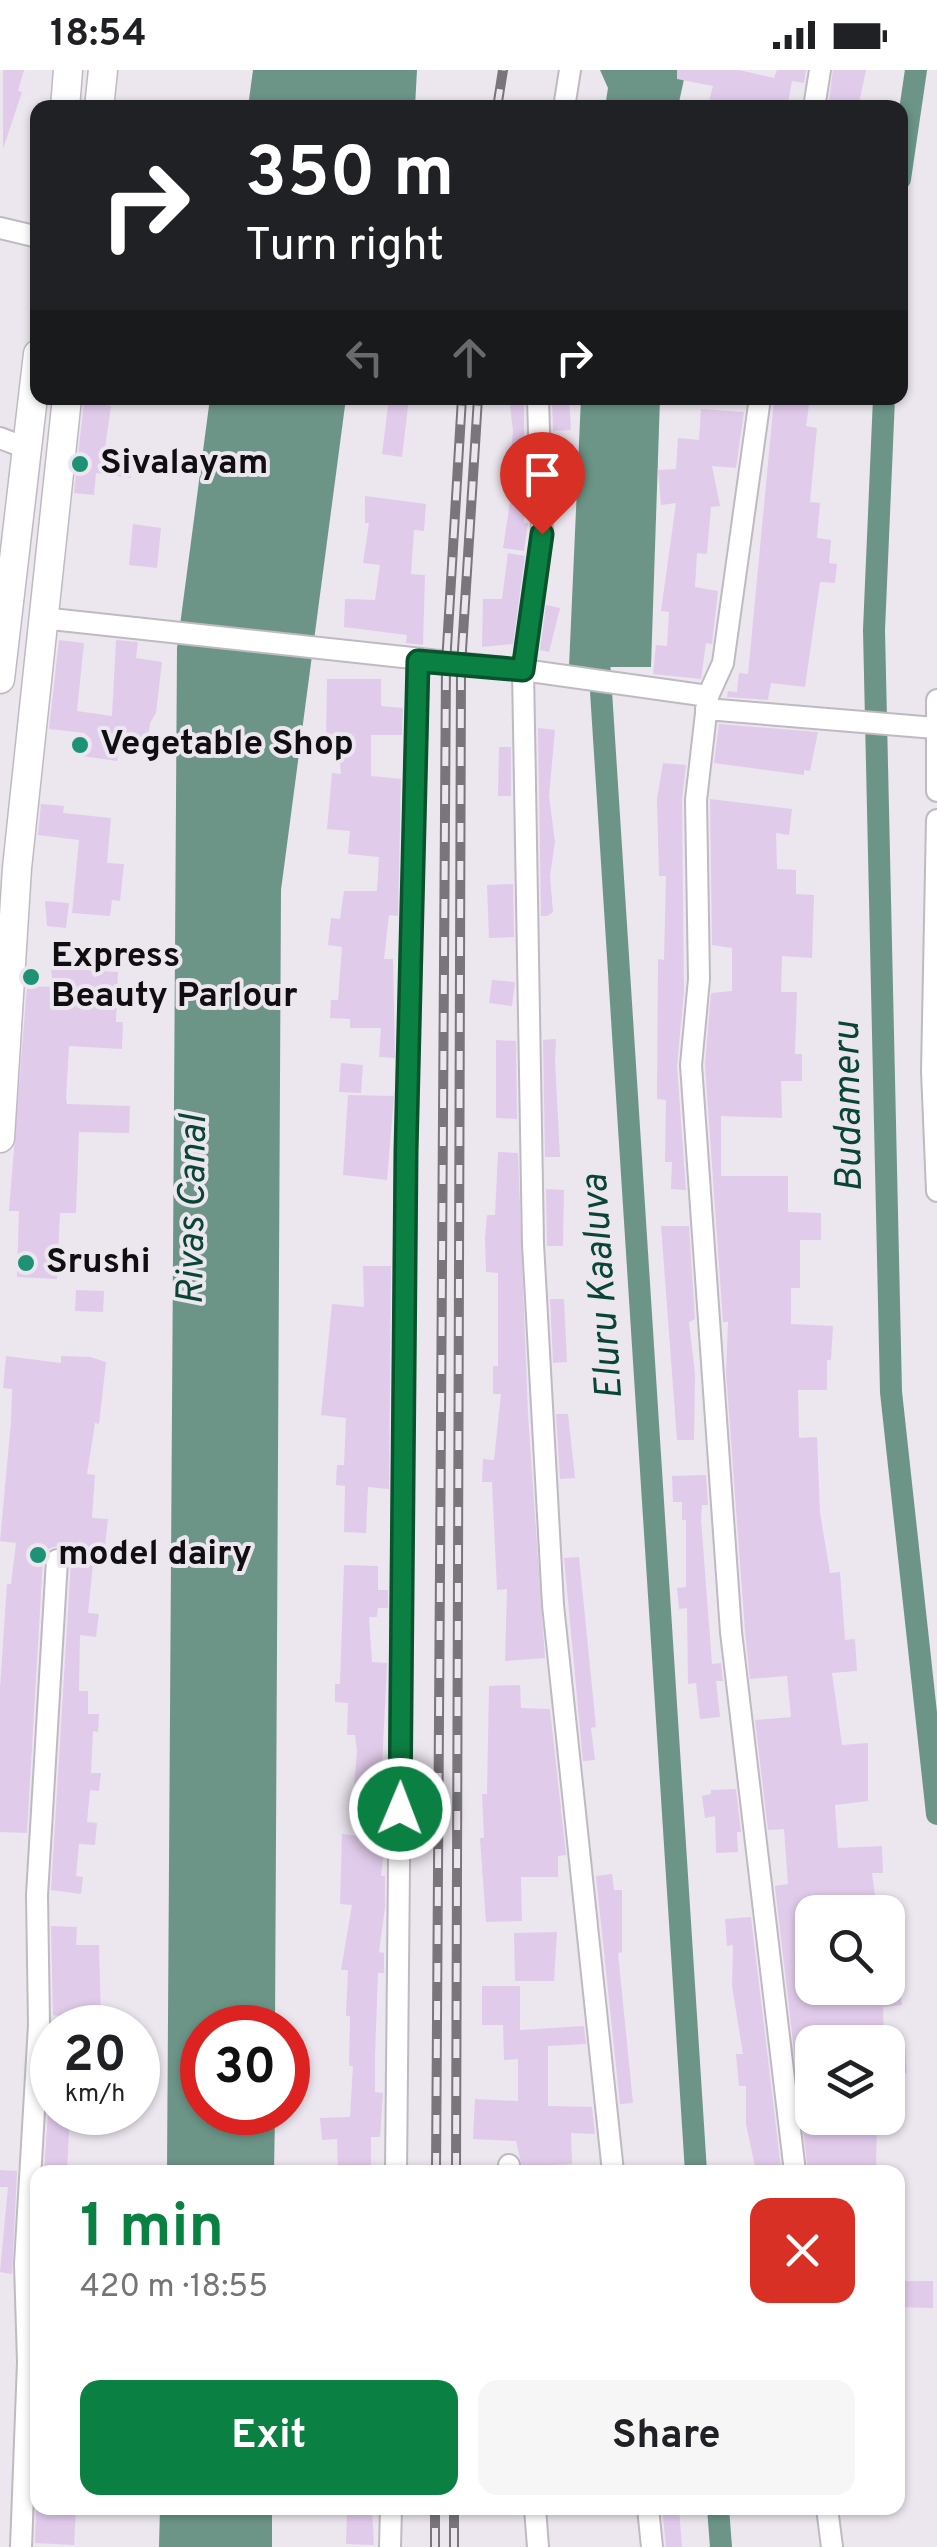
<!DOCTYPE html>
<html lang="en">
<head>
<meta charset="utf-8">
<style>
	:root { --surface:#fff; --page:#f6f6f6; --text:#202124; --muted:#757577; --accent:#0b8043 }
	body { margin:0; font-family:Overpass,sans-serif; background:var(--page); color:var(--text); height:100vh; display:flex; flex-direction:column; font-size:38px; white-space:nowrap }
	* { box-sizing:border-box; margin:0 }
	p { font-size:32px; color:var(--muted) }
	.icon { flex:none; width:55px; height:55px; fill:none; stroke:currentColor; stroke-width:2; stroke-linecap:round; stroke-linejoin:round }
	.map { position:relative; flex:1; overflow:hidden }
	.side { position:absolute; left:30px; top:2095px; width:875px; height:350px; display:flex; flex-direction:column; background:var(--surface); border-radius:20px; box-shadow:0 2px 8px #0004 }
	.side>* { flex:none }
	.banner { position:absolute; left:30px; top:30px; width:878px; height:305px; border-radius:20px; box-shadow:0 2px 8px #0004; background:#202124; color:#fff; overflow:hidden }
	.controls { position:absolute; left:795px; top:1825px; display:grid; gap:20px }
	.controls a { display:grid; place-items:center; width:110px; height:110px; border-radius:20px; background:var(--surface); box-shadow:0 2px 8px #0004; font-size:50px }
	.speed { position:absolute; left:30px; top:1935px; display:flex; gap:20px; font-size:50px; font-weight:700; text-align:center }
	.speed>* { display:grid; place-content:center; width:130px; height:130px; border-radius:50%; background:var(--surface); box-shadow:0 2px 8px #0004; line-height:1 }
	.speed small { font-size:25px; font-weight:400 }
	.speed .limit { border:15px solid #d22; background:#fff; color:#111 }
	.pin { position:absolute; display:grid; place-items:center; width:85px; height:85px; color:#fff; margin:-102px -42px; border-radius:50% 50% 50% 0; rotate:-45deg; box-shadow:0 0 10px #0007 }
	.pin .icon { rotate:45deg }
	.me { position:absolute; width:110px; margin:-55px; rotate:1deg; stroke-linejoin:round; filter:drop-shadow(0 0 8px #0008) }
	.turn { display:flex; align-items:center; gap:35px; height:210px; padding:0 50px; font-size:45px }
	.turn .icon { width:130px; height:130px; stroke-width:2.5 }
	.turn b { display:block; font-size:70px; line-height:85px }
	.lanes { display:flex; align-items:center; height:95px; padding:0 50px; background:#0003; justify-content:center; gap:50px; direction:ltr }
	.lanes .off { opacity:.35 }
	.round { display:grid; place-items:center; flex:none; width:105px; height:105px; border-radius:20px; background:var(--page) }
	.overview { display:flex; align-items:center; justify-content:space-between; height:170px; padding:0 50px }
	h1 { font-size:60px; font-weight:700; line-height:75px; color:var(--accent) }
	.cta { display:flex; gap:20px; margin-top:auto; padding:20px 50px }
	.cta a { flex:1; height:115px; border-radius:20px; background:var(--accent); color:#fff; font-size:40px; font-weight:700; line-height:115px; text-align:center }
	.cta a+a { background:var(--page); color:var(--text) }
	.status { display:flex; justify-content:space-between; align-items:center; height:70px; padding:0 50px; background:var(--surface); direction:ltr }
	.status svg { height:28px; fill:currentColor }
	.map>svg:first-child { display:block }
</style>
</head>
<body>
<div class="status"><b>18:54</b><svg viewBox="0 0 49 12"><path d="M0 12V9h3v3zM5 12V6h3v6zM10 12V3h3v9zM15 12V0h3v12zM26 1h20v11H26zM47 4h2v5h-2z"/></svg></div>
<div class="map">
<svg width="937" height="2477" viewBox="0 0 937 2477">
	<rect width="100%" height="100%" fill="#ece6ef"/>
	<g fill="#6c9587">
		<polygon points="253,0 417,0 415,37 248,37"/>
		<polygon points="600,0 686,0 678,37 605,37 608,18"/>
		<polygon points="210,328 346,328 281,820 275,1957 202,1958 202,2042 275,2043 274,2102 167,2102 177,578"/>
		<polygon points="581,328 660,328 651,597 569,597"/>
		<polygon points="160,2438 272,2438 272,2477 159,2477"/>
	</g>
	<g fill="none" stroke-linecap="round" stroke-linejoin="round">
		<g stroke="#6c9587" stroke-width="22">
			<polyline points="900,109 916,0"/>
			<polyline points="884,328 874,560 891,1322 937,1744"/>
			<polyline points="599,590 696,2102"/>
			<polyline points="718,2438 721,2477"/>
		</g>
	</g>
	<g fill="#e1cbeb">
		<polygon points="3,0 24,0 18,21 22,22 3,79"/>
		<polygon points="677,0 739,0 774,8 777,0 806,0 804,13 792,11 787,38 707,38 713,16 677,9"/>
		<polygon points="833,0 866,0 858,38 828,38"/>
		<polygon points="389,328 409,328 402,387 382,384"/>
		<polygon points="509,328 524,328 524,453 528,453 524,481 503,478 512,419 508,419 513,360"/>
		<polygon points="552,328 569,328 571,360 553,361"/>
		<polygon points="793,328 810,328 806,356 817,358 810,432 820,433 817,468 831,470 829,493 837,494 835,513 820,512 805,617 771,613 768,630 727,627 728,621 737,622 739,603 748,604 774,330 792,333"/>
		<polygon points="84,332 111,336 105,378 135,382 131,408 96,403 94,425 74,423"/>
		<polygon points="701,339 744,342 736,398 712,396 720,436 711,437 707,484 697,483 695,517 718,521 712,574 706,573 701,609 653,604 656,575 667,576 669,542 661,541 676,433 661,435 658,400 676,399 678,368 699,370"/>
		<polygon points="365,426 426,434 424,461 414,460 411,504 425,505 423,575 406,573 407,565 344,557 345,529 375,530 380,495 363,493 369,453 365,453"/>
		<polygon points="133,454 161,458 157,498 129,495"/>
		<polygon points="508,483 525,486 513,574 482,577 483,529 502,529"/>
		<polygon points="546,535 560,538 549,582 540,580"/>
		<polygon points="59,570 84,573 77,641 112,646 116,570 138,572 136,588 162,592 156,643 150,653 147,674 121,670 117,691 82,686 85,663 49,659"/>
		<polygon points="327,609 381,609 381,636 403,638 402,665 371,665 371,706 401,709 398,846 389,845 384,889 393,889 395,988 379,987 381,958 350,958 350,949 330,948 331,930 338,930 342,877 328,875 331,848 340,849 344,821 377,821 379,787 348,784 350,761 327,759 332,703 341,704 338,670 326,669"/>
		<polygon points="719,654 818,662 810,701 804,700 804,705 714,693"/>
		<polygon points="538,658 555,660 549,726 555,772 550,806 553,842 547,846 541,846"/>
		<polygon points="499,677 511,677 511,726 498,726"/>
		<polygon points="663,693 686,695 682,730 684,922 677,996 686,1120 671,1119 672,1092 665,1092 666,1030 657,1029 658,889 664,890 666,806 659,806 657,729"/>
		<polygon points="710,729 792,739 789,765 776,763 777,799 796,800 796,824 814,825 812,888 782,886 781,922 797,922 795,984 802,984 802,1011 781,1011 782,1048 721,1046 721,1106 788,1106 788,1142 821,1143 821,1170 800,1170 800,1218 791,1218 791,1254 833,1256 831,1290 827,1290 827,1320 798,1320 799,1368 817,1367 820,1443 830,1503 840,1502 845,1570 855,1569 857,1601 832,1603 842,1675 868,1673 868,1731 835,1735 838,1778 882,1776 883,1803 872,1803 876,1833 801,1841 807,1880 812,1880 812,1918 900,1918 902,1935 883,1937 884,1969 812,1972 812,2026 805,2027 809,2060 844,2058 843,2049 877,2048 876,2100 808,2102 775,1816 788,1814 784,1759 768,1760 755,1650 791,1647 787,1606 750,1609 745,1561 726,1302 728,1252 723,1252 705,995 711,923 732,921 732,878 712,875"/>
		<polygon points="41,734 64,736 63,743 111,748 107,793 124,794 120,831 112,830 110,846 72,843 79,770 38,765"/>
		<polygon points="513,814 514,867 489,868 487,815"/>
		<polygon points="45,831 69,833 66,858 47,856"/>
		<polygon points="51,898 118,902 116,952 123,952 122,979 69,976 66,1028 67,1034 130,1036 129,1063 79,1062 76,1143 60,1143 57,1209 17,1207 19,1141 9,1141 27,916 53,917"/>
		<polygon points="492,910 515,912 512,936 489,933"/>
		<polygon points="556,969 555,990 560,1087 545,1087 543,970"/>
		<polygon points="496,970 516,971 517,1049 496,1048"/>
		<polygon points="341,993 363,995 361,1023 339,1022"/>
		<polygon points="348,1025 394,1026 387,1110 343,1105"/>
		<polygon points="498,1082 518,1083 528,1345 545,1588 505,1591 507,1519 497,1520 492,1412 482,1412 483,1389 494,1390 501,1324 493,1324 493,1296 498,1296 498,1203 486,1202 485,1168 487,1145 495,1145"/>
		<polygon points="546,1119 564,1120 563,1176 547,1176"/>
		<polygon points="661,1156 689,1156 695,1249 689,1252 695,1304 694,1370 677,1370"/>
		<polygon points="363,1196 391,1196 389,1419 368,1417 366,1463 344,1462 345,1416 336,1415 337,1395 344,1395 346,1348 321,1345 332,1234 364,1237"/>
		<polygon points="76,1220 104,1221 103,1242 75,1241"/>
		<polygon points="550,1229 564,1229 567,1292 553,1293"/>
		<polygon points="6,1286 61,1293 61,1286 90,1287 106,1292 99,1354 95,1353 87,1404 95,1405 92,1448 108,1449 104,1485 94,1484 88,1543 99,1544 96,1567 80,1565 79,1621 88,1621 88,1644 99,1644 98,1662 93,1661 91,1703 101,1703 99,1721 90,1720 87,1752 97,1753 95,1775 79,1774 76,1806 83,1807 81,1824 51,1820 71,1491 59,1476 50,1478 43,1489 27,1763 0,1762 0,1618 7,1514 11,1514 16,1473 0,1471 11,1352 12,1319 3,1318"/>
		<polygon points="556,1344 568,1344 575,1408 560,1409"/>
		<polygon points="706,1405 708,1435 702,1435 701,1449 712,1594 721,1593 723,1611 716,1611 720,1647 700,1649 696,1613 688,1614 687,1538 679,1539 677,1518 686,1517 686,1450 682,1450 682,1432 673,1432 672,1406"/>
		<polygon points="579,1487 596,1657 591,1658 595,1690 583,1691 564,1488"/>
		<polygon points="344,1495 378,1496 378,1520 388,1520 388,1538 378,1538 377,1547 369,1547 372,1592 387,1593 381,1718 354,1716 357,1681 355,1665 347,1665 348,1633 335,1632 335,1614 340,1614"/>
		<polygon points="520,1615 521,1638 550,1639 566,1785 558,1786 558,1807 521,1807 522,1851 486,1852 480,1768 484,1768 482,1724 487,1724 489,1616"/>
		<polygon points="736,1719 741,1762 737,1762 738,1782 716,1783 715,1746 705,1748 702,1726 711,1724 711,1720"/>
		<polygon points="342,1764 385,1769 381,1806 385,1806 385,1838 379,1882 384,1883 384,1903 378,1903 375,1986 375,2022 383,2023 380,2067 371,2067 371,2102 338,2102 337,2069 322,2070 320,2048 350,2047 353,1996 349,1996 350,1946 346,1946 348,1900 341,1900 352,1835 340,1834"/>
		<polygon points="612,1804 614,1820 622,1820 622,1882 618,1883 633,2033 620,2034 596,1806"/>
		<polygon points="751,1847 781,2098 756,2101 746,2054 746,2016 739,2016 736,1984 743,1984 732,1916 733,1875 727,1876 725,1849"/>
		<polygon points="51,1856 77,1857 76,1875 99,1875 101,1950 82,1948 81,1958 57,1958 58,1946 53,1945"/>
		<polygon points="557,1862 554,1911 515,1911 514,1863"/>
		<polygon points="482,1916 520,1916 520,1960 584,1956 586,1974 548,1976 548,2036 592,2037 595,2064 571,2063 572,2094 553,2095 553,2102 523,2102 516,2071 473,2069 475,2029 518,2031 518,1989 504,1990 503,1955 482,1955"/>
		<polygon points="905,1974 907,2003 888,2004 888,1975"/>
		<polygon points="48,2042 70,2042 67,2102 44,2102"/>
		<polygon points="0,2100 17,2101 12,2204 0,2202 8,2117 0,2117"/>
		<polygon points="898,2211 933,2211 933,2238 898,2237"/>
		<polygon points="36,2438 76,2438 74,2475 35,2473"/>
		<polygon points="347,2438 372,2438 374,2475 346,2474"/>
		<polygon points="662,2438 679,2438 682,2477 666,2477"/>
	</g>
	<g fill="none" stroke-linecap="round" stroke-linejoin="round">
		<g stroke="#bfbac2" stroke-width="24">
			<g id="minor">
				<polyline points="564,38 570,0"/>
				<polyline points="814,38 820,0"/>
				<polyline points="0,158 38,167"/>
				<polyline points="538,328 542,464 523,600 533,1174 553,1535 613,2102"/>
				<polyline points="0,368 26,378"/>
				<polyline points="42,548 523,600 708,626 723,593 760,328"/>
				<polyline points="708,626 696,730 699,909 691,995 731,1562 795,2102"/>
				<polyline points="937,630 937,721"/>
				<polyline points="706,639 935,658"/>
				<polyline points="937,750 932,1001 937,1121"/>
				<polyline points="509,2095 510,2102"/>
				<polyline points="396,2102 406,1081 418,591"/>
				<polyline points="535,2438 538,2477"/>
				<polyline points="648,2438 652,2477"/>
				<polyline points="827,2438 832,2477"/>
				<polyline points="21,2477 28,2292 25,2194 39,1955 37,1825 57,1490"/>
				<polyline points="390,2477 391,2438"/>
			</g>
		</g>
		<g stroke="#bfbac2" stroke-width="31">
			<g id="major">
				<polyline points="65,38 68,0"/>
				<polyline points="99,38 103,0"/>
				<polyline points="0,609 38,284"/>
				<polyline points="0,1068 17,798 67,328"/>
			</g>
		</g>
		<use href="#minor" stroke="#fff" stroke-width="20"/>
		<use href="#major" stroke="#fff" stroke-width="28"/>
		<g stroke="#79757b" stroke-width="10">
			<g id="rail">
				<polyline points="497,38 503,0"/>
				<polyline points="436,2102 446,594 462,328"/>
				<polyline points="456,2102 461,596 478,328"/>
				<polyline points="435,2477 435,2438"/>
				<polyline points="454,2477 454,2438"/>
			</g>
		</g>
		<use href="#rail" stroke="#ece6ef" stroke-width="6" stroke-dasharray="19" stroke-linecap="butt"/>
	</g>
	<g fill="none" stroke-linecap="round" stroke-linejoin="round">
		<g stroke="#07532c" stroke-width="25">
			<polyline id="route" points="400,1739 406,1081 418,591 523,600 542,464"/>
		</g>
		<use href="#route" stroke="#0b8043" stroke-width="18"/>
	</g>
	<g fill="#1e9275" stroke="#ece6ef" stroke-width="4">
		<circle cx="80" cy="394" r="10"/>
		<circle cx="80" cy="675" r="10"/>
		<circle cx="31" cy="907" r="10"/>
		<circle cx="26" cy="1193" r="10"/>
		<circle cx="38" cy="1485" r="10"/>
	</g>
	<g text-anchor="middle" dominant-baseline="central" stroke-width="8" stroke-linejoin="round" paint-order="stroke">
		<g font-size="35" font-weight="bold" fill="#100e11" stroke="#ece6ef" text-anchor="start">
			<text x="100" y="394">Sivalayam</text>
			<text x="100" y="675">Vegetable Shop</text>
			<text x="51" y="887">Express<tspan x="51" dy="40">Beauty Parlour</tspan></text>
			<text x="46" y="1193">Srushi</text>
			<text x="58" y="1485">model dairy</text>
		</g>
		<g font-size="38" font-style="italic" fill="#094536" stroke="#ece6ef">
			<text transform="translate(850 1037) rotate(-91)">Budameru</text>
			<text transform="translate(194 1140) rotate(-89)">Rivas Canal</text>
			<text transform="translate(604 1217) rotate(-94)">Eluru Kaaluva</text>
		</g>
	</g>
</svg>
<div class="controls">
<a><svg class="icon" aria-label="search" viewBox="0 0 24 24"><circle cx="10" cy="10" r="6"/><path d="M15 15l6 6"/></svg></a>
<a><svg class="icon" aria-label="layers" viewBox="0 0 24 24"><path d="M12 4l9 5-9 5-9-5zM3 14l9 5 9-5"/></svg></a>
</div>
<div class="speed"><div>20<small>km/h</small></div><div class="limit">30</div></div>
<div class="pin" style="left:542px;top:464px;background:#d93025"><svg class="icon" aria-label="arrive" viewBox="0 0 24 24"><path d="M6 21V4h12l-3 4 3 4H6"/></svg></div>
<svg class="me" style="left:400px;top:1739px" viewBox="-20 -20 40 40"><circle r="17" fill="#0b8043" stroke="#fff" stroke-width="3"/><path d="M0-11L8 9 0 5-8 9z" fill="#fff"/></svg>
<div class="banner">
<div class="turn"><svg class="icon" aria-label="right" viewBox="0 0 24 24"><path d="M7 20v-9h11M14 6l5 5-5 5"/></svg><div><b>350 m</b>Turn right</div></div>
<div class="lanes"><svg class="icon off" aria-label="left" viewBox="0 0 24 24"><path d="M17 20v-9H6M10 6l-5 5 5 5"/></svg><svg class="icon off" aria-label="ahead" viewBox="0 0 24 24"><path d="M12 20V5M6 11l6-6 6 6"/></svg><svg class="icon" aria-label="right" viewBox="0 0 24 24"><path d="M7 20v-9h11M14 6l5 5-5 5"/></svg></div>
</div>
<section class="side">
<div class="overview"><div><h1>1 min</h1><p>420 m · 18:55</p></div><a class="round" style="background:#d93025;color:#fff"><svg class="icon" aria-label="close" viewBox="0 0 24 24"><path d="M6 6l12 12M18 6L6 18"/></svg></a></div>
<div class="cta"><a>Exit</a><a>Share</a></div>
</section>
</div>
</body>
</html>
